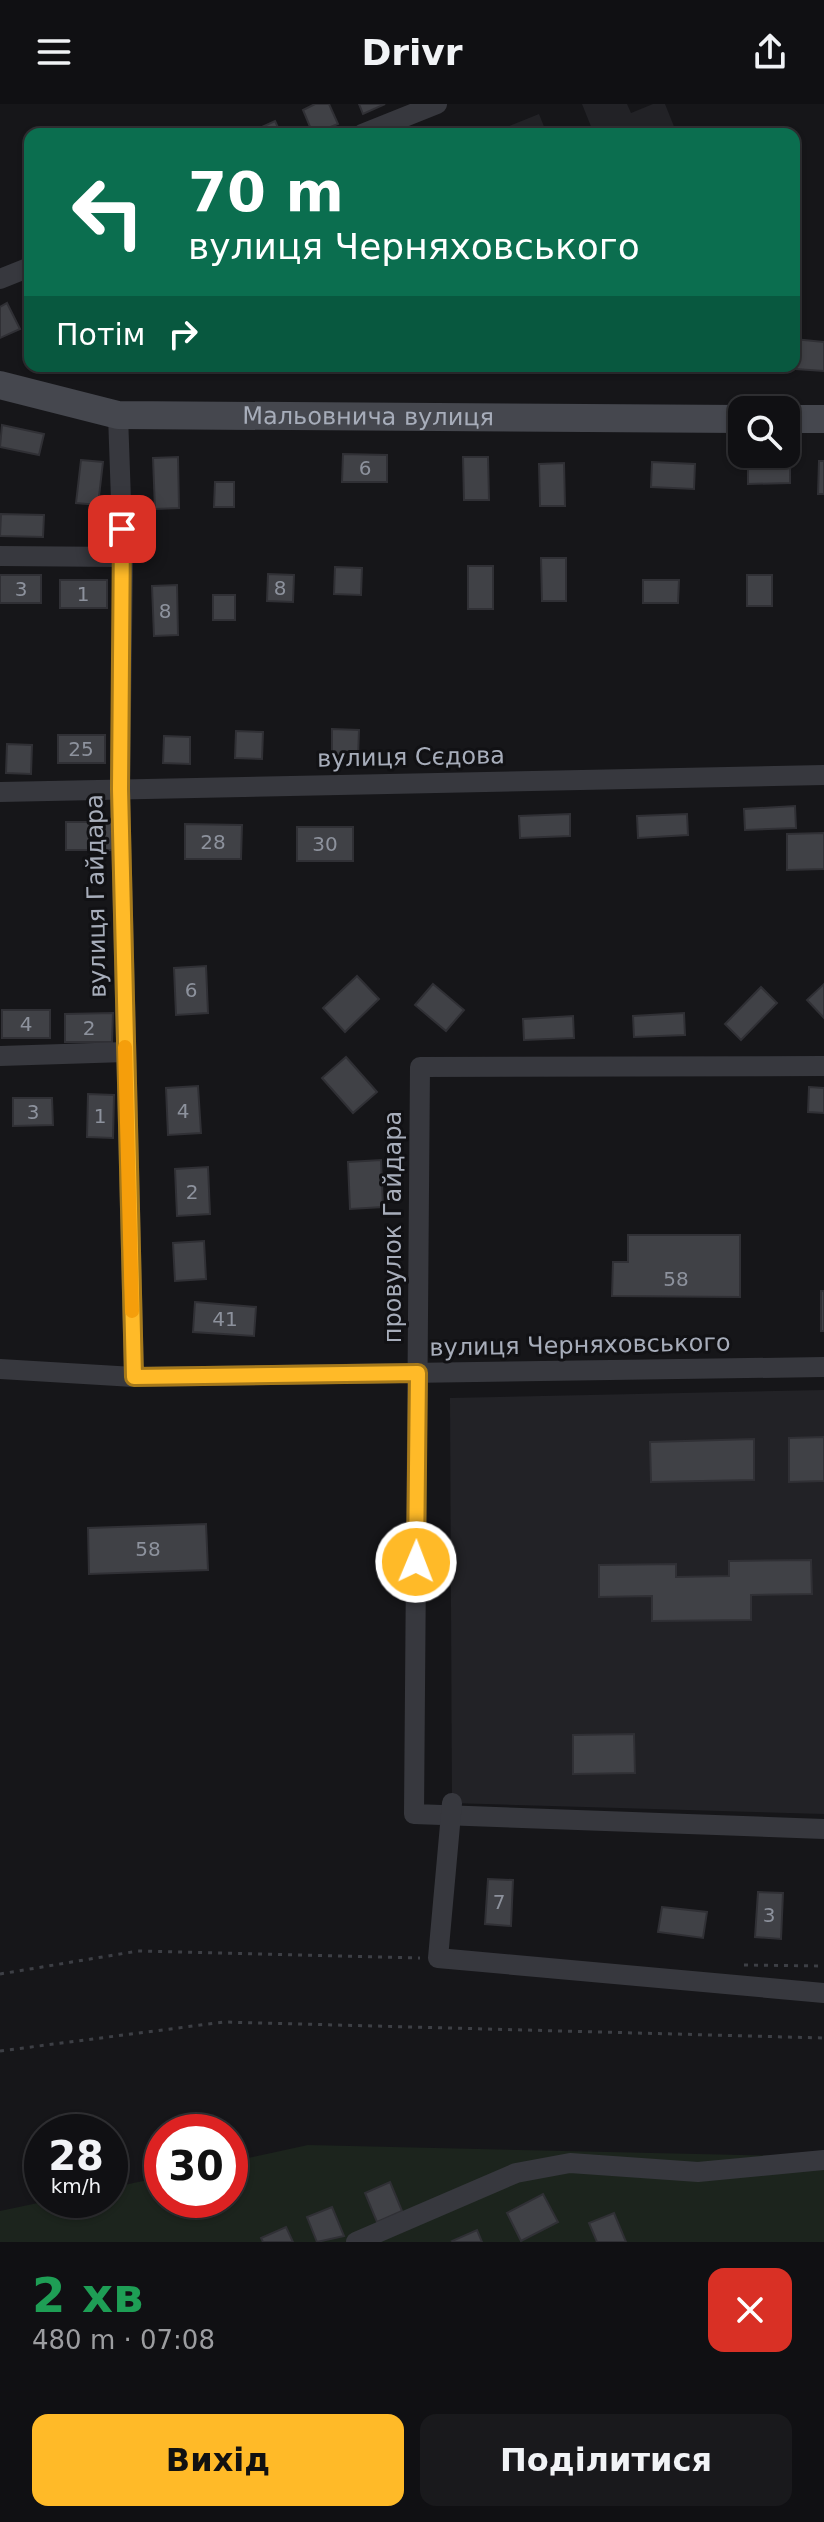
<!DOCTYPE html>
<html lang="uk">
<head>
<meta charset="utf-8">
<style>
	:root { --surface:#101013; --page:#19191c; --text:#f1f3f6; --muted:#9c9da0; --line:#303033; --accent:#ffba28 }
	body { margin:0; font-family:"DejaVu Sans",sans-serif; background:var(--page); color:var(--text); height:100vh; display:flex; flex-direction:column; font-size:30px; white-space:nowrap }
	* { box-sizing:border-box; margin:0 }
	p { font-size:26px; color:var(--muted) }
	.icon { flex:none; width:44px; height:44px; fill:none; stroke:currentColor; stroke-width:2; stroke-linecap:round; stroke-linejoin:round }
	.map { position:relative; height:2138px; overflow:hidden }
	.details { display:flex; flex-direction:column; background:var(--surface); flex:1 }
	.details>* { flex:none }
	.hud { position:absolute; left:24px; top:24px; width:776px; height:244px; border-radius:16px; box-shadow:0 2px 6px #0004,0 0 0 2px var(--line); background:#0b6e4f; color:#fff; overflow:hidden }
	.buttons { position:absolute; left:728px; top:292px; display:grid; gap:16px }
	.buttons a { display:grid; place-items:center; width:72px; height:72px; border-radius:16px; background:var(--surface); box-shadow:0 2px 6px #0004,0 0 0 2px var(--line); font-size:40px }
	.speed { position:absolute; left:24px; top:2010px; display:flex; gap:16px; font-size:40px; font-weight:700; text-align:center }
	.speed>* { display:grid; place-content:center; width:104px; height:104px; border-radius:50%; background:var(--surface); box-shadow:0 2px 6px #0004,0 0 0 2px var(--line); line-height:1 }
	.speed small { font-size:20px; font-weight:400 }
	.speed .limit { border:12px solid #d22; background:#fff; color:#111 }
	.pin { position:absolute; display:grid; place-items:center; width:68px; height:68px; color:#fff; margin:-34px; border-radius:16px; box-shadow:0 4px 12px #0006 }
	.me { position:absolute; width:88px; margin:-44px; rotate:1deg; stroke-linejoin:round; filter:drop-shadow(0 0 6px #0008) }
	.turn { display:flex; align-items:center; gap:28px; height:168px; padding:0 32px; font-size:36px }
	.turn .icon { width:104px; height:104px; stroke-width:2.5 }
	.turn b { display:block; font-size:56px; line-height:68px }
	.then { display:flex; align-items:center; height:76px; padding:0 32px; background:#0003; gap:16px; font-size:30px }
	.round { display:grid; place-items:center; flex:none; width:84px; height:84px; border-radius:16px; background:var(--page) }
	.summary { display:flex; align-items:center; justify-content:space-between; height:136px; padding:0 32px }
	h1 { font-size:48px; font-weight:800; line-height:60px; color:#1e9e55 }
	.action { display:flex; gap:16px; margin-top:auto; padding:16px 32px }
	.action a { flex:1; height:92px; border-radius:16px; background:var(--accent); color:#111; font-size:32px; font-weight:800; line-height:92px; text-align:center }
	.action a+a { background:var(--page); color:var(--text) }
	header { display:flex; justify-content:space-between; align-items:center; height:104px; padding:0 32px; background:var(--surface); font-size:36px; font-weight:800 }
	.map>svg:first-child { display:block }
</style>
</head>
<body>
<header><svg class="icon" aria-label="menu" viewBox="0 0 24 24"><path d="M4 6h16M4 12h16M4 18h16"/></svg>Drivr<svg class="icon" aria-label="share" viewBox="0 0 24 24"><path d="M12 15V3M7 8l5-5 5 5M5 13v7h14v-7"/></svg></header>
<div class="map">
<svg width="824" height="2138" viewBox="0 0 824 2138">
	<rect width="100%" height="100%" fill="#161619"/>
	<g fill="#222226">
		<polygon points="582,0 627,0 631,9 653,0 665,0 677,30 581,30 592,25"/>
		<polygon points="539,10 547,30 510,30 507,23"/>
		<polygon points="824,1286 824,1710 452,1699 450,1294"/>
	</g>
	<polygon fill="#1c241d" points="308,2041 824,2053 824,2138 0,2138 0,2107 52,2096 110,2096 110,2084 162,2073 162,2096 230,2096 230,2058"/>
	<g fill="#404146" stroke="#303035" stroke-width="2">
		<polygon points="315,0 329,0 338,20 313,30 303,6"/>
		<polygon points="359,0 385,0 363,10"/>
		<polygon points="275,17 281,30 252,30 251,28"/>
		<polygon points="7,199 20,225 0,234 0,203"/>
		<polygon points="794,235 824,238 824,267 781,264 794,262"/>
		<polygon points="663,262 760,262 760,264"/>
		<polygon points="2,321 44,330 39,351 0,343"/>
		<polygon points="343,350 387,351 387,378 342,378"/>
		<polygon points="178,353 179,404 155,405 153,354"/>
		<polygon points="463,353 488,353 489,396 464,396"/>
		<polygon points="790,354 790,379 748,380 748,355"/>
		<polygon points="81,356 103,358 98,401 76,399"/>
		<polygon points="819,357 824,357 824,390 818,390"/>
		<polygon points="652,358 695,360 694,385 651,383"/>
		<polygon points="564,359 565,402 540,402 539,360"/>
		<polygon points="215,378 234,378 234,403 214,403"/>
		<polygon points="1,410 44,411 43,433 0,432"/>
		<polygon points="541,454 566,454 566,497 542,497"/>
		<rect x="468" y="462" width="25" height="43"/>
		<polygon points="335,463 362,464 361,491 334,490"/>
		<polygon points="268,470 294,471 293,498 267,497"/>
		<rect x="0" y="471" width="41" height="28"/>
		<rect x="747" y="471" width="25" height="31"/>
		<rect x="60" y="476" width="47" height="28"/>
		<polygon points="643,476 679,476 678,499 643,499"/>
		<polygon points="177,481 178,531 154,532 152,482"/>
		<rect x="213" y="491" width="22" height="25"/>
		<polygon points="332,625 359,626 358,653 332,652"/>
		<polygon points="236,627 263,628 262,655 235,654"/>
		<rect x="58" y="631" width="47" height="28"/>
		<polygon points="164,632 190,633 190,660 163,659"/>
		<polygon points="7,640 32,641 31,670 6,669"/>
		<polygon points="795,702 796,724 745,726 744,705"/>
		<polygon points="570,710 570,732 520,734 519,712"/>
		<polygon points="687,710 688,731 638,734 637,712"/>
		<rect x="66" y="718" width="47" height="28"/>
		<polygon points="185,720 242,721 241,755 185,755"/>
		<rect x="297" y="723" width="56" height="34"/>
		<polygon points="824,729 824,765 787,766 787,730"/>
		<polygon points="206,862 208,909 176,911 174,864"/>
		<polygon points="357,872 379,895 345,928 323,904"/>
		<polygon points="433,880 464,906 446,927 415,901"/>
		<polygon points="824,880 824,914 807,896"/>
		<polygon points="761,883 777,899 741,936 725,920"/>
		<rect x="2" y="906" width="48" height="28"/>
		<polygon points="113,909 112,938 65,938 65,910"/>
		<polygon points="684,909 685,931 634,933 633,912"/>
		<polygon points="573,912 574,934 524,936 523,915"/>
		<polygon points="346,953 377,988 353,1009 322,974"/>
		<polygon points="198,982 201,1029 168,1031 166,984"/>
		<polygon points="809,983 824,984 824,1009 808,1008"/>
		<polygon points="88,990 114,991 113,1034 87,1033"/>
		<polygon points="13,994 52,994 53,1021 13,1022"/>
		<polygon points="381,1056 383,1103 350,1105 348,1058"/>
		<polygon points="208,1063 210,1110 177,1112 175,1065"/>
		<polygon points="628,1131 740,1131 740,1193 612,1192 613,1158 628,1158"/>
		<polygon points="204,1137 206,1175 175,1177 173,1139"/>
		<rect x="821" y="1187" width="3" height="40"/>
		<polygon points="195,1198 256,1203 254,1232 193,1228"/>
		<polygon points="824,1333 824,1377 789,1378 789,1334"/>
		<polygon points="754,1335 754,1376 651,1378 650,1338"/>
		<polygon points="206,1420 208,1466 89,1470 88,1424"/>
		<polygon points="811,1456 812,1490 751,1491 751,1516 652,1517 652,1492 599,1493 599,1461 676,1460 676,1473 729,1472 729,1457"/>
		<polygon points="634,1630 635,1669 573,1670 573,1631"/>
		<polygon points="488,1775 513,1776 511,1822 485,1820"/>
		<polygon points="758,1788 783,1789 781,1835 755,1833"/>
		<polygon points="662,1803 707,1808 703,1834 658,1828"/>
		<polygon points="390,2078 402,2107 377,2118 365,2089"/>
		<polygon points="543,2090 558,2118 521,2137 507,2109"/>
		<polygon points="332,2103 344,2132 317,2138 307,2113"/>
		<polygon points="614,2109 626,2138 597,2138 589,2119"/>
		<polygon points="286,2123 293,2138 263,2138 261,2134"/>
		<polygon points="477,2126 482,2138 453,2138 452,2137"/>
	</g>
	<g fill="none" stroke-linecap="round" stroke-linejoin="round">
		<g stroke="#3d3f45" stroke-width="3" stroke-dasharray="4 6" stroke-linecap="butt">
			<polyline points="744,1861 824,1862"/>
			<polyline points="0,1870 138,1847 420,1854"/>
			<polyline points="0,1947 224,1918 824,1934"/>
		</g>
		<g stroke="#37383e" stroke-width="20">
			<polyline points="362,30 437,0"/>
			<polyline points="0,175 30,163"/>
			<polyline points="118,311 123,453 120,685 134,1273"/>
			<polyline points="0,452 123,453"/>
			<polyline points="0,688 824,671"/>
			<polyline points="0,952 126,948"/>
			<polyline points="824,962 420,963 414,1710 824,1725"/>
			<polyline points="0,1265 134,1273 824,1263"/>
			<polyline points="452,1699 438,1854 824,1889"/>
			<polyline points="356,2138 516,2069 570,2059 698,2068 824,2056"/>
		</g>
		<g stroke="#45474e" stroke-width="28">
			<path id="s1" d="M0 281 118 311 742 315"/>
			<polyline points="786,315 824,315"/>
		</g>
	</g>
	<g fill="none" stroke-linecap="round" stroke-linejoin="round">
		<g stroke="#a6791a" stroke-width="20">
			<polyline id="route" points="122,425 120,685 134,1273 418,1269 416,1458"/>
		</g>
		<use href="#route" stroke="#ffba28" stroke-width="14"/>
		<polyline stroke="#f59e0b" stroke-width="14" points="125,943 132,1207"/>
	</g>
	<g text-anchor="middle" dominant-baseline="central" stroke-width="6" stroke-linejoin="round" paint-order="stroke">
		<g font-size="20" fill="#8d929d">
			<text x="365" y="364">6</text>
			<text x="280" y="484">8</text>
			<text x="21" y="485">3</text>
			<text x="83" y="490">1</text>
			<text x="165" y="507">8</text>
			<text x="81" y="645">25</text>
			<text x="213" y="738">28</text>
			<text x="325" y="740">30</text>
			<text x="191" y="886">6</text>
			<text x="26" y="920">4</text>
			<text x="89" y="924">2</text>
			<text x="183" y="1007">4</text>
			<text x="33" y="1008">3</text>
			<text x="100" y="1012">1</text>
			<text x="192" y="1088">2</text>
			<text x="676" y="1175">58</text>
			<text x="225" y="1215">41</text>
			<text x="148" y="1445">58</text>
			<text x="499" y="1798">7</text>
			<text x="769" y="1811">3</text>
		</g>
		<g font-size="24" fill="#a7adba" stroke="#111114">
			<text stroke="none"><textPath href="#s1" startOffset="372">Мальовнича вулиця</textPath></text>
			<text transform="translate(411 653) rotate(-1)">вулиця Сєдова</text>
			<text transform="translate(96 792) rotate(-91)">вулиця Гайдара</text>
			<text transform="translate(393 1123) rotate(-90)">провулок Гайдара</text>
			<text transform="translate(580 1241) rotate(-1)">вулиця Черняховського</text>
		</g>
	</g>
</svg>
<div class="buttons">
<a><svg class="icon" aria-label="search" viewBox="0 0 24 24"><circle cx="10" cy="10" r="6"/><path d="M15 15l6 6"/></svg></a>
</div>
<div class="speed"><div>28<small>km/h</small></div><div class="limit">30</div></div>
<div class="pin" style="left:122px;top:425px;background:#d93025"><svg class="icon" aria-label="arrive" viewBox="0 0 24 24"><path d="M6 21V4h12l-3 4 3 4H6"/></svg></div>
<svg class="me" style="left:416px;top:1458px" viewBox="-20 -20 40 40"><circle r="17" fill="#ffba28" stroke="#fff" stroke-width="3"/><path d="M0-11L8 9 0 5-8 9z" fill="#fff"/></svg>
<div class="hud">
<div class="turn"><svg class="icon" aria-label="left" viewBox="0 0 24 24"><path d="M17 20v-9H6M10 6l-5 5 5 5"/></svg><div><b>70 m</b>вулиця Черняховського</div></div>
<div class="then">Потім<svg class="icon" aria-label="right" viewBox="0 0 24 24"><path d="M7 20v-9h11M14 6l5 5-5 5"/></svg></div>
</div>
</div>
<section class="details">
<div class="summary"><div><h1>2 хв</h1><p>480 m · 07:08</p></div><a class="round" style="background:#d93025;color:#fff"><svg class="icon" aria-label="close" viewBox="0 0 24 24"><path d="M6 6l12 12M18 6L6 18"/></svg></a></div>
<div class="action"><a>Вихід</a><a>Поділитися</a></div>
</section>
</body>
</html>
